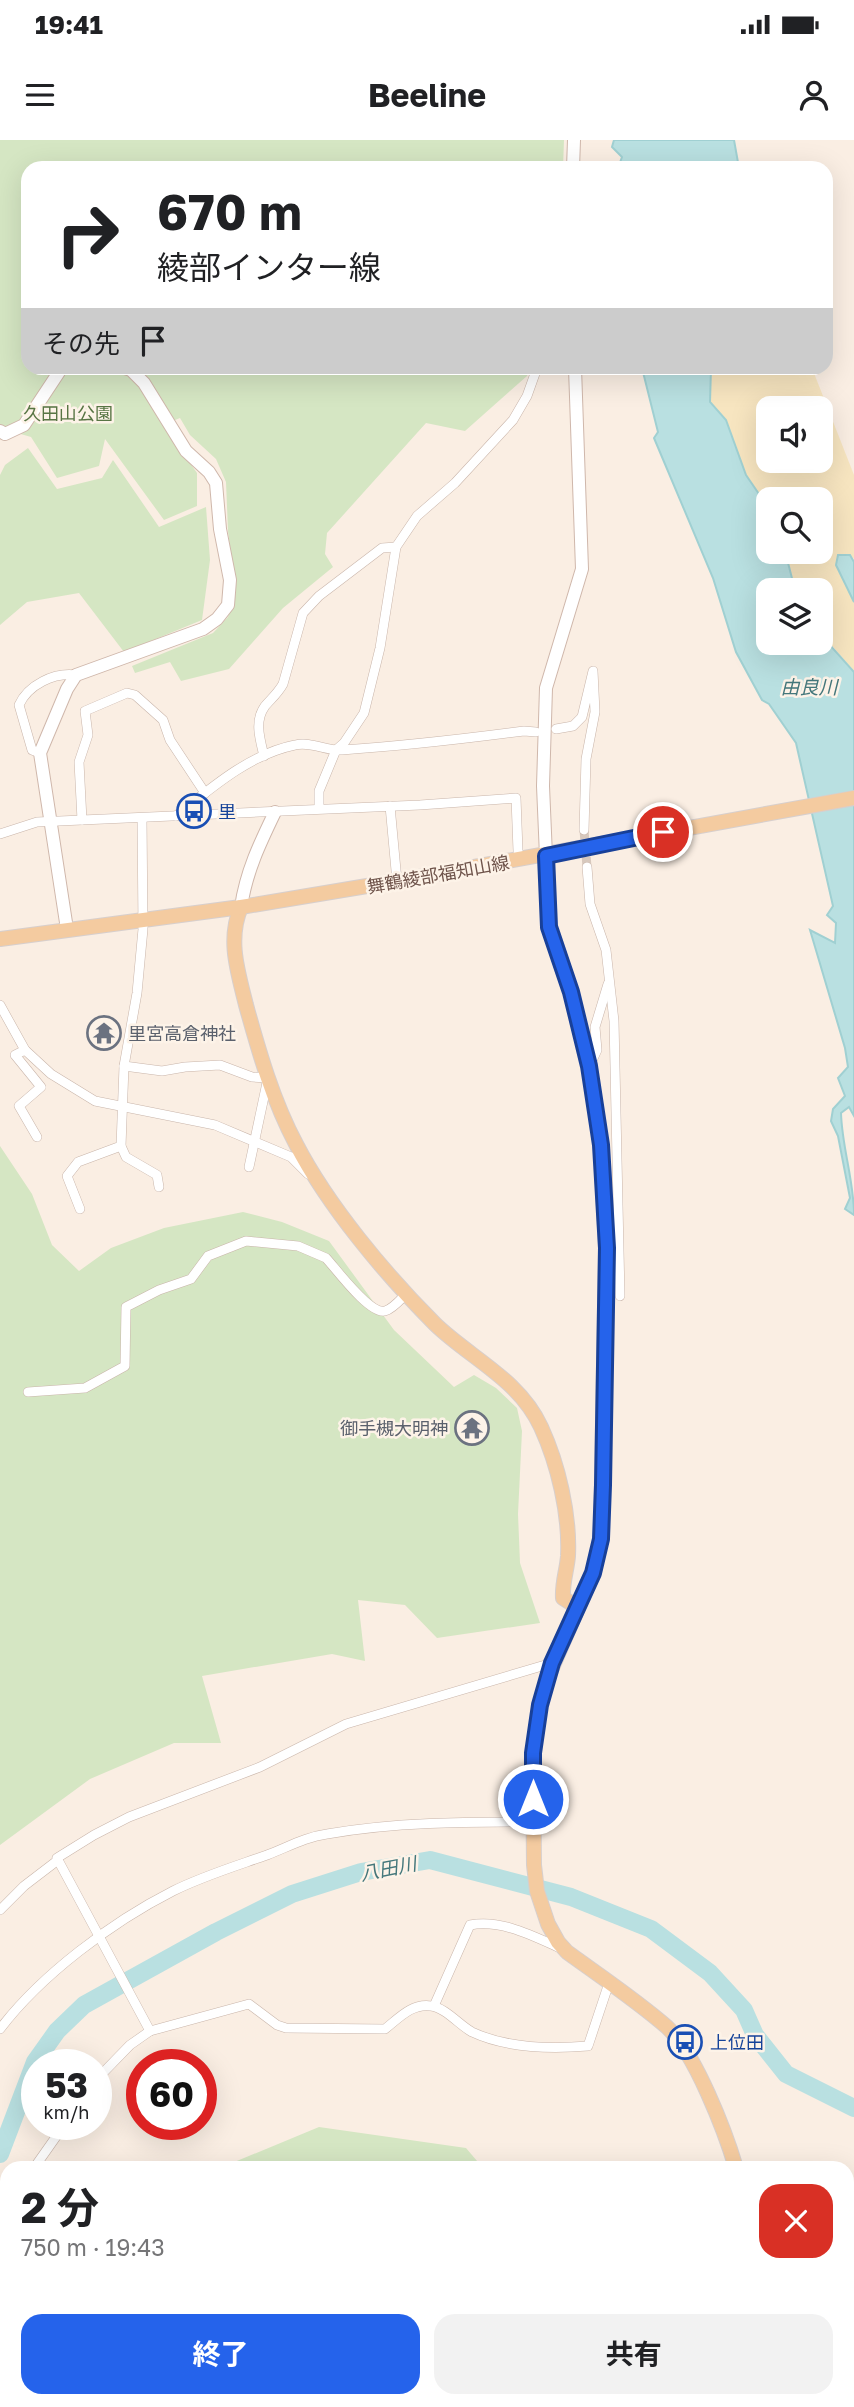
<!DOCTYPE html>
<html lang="ja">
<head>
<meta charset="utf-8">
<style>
	:root { --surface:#fff; --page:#f2f2f2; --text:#202124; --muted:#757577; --accent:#2563eb }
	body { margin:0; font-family:"Golos Text","Noto Sans JP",sans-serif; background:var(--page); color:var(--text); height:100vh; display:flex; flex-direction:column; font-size:26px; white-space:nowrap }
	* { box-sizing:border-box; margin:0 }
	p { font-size:23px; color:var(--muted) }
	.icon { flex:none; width:38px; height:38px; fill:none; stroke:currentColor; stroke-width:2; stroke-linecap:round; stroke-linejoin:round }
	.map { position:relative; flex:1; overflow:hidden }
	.side { position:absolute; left:0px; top:2021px; width:854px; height:247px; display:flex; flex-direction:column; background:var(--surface); border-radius:21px 21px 0 0; box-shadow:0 7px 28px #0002 }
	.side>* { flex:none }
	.hud { position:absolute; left:21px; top:21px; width:812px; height:214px; border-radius:21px; box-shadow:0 7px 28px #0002; background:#fff; color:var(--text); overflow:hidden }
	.controls { position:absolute; left:756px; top:256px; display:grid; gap:14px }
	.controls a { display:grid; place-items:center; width:77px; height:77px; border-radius:14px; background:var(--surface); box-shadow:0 7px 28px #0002; font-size:35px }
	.speed { position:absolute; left:21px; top:1909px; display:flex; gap:14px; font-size:35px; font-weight:700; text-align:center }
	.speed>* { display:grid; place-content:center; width:91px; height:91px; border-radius:50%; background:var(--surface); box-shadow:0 7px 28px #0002; line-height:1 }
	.speed small { font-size:18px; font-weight:400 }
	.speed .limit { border:10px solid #d22; background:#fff; color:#111 }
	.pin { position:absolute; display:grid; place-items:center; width:60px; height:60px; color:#fff; margin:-30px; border:4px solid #fff; border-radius:50%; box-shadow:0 2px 7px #0007 }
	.me { position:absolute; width:77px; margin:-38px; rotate:0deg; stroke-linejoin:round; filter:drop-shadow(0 0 5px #0008) }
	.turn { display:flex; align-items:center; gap:24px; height:147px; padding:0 21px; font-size:32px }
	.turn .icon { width:91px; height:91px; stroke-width:2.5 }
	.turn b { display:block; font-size:49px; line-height:60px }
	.then { display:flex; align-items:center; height:66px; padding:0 21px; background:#0003; gap:14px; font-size:26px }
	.round { display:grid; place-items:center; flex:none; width:74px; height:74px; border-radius:21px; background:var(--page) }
	.summary { display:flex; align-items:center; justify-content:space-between; height:119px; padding:0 21px }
	h1 { font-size:42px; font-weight:700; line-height:52px }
	.primary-button { display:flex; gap:14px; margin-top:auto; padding:14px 21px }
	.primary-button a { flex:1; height:80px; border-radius:21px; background:var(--accent); color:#fff; font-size:28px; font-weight:700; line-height:80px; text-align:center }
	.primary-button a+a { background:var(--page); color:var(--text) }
	.status { display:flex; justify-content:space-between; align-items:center; height:49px; padding:0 35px; background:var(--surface); direction:ltr }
	.status svg { height:19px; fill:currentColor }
	header { display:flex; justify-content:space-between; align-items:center; height:91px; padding:0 21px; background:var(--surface); font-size:32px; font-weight:700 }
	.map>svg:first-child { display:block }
</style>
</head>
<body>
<div class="status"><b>19:41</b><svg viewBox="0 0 49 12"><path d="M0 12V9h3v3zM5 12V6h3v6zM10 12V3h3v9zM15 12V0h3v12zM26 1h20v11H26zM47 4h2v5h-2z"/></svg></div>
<header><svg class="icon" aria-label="menu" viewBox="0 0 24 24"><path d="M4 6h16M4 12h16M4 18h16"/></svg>Beeline<svg class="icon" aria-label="person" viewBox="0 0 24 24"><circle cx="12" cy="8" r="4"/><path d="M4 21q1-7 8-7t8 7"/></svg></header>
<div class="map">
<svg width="854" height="2267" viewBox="0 0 854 2267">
	<rect width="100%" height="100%" fill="#faeee3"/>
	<g fill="#d5e6c3">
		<polygon points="0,0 564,0 563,28 28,28 28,228 530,228 527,236 465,291 426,283 327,393 325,414 333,427 283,468 229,529 181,541 170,522 135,533 132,526 213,493 228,477 235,451 228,391 226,342 216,319 190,295 180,278 163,285 197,333 197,366 164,380 105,299 99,326 57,338 31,297 0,288"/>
		<polygon points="28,308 57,349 102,338 113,320 159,387 206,367 210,420 202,480 124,512 79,453 27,462 0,485 0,335 5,325"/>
		<polygon points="0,1006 32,1054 52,1105 79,1131 111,1108 164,1088 243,1072 282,1082 329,1101 394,1190 454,1247 474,1235 496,1248 517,1268 522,1291 518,1374 520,1423 540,1483 437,1498 405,1465 358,1460 365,1521 332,1514 202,1536 221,1603 174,1603 90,1639 0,1705"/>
		<polygon points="319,1987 466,2008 483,2028 220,2028"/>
		<polygon points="7,2134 7,2261 573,2261 574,2267 0,2267 0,2138"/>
	</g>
	<path fill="#f7e5c0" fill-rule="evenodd" d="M711 228H812L854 335V419L850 415 836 425 854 462V531L821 493V450H795L785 411H821V359H768V374L761 357 746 335 726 280 709 262ZM768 268H821V320H768Z"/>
	<g fill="#b9e0e1" stroke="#a0d0d2" stroke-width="2">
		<polygon points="614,0 734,0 739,28 618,28 622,17 612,7"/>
		<path d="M642 228H711L710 262 726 280 746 335 761 357 768 374V411H785L795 450H768V502H821V495L854 532V976L849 967 841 973C842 1008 854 1040 854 1075L845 1069 850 1058 838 996 831 981 833 969 845 956 838 938 848 927 845 908 810 790 835 803 836 783 827 775 833 766 796 603 769 564 762 560 736 512 713 438 654 298 658 292Z"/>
		<polygon points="838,415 850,415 854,422 854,462 836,425"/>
	</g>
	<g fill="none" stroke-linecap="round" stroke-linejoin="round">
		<polyline stroke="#b9e0e1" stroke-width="18" points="0,2014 35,1922 57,1891 84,1865 216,1792 292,1754 361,1732 430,1720 571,1757 651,1789 710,1833 744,1870 755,1895 786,1934 854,1968"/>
		<polyline stroke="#d7c8bd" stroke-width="9" stroke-dasharray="9 4.5" stroke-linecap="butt" points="584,690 587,727"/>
		<g stroke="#c9b5aa" stroke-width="10">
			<g id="street">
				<polyline points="556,589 573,586 582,577 593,531 595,572 586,619 584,690"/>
				<path d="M40 613 32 610 19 565C28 545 54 532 76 535"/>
				<path d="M264 616C260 599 254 581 265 566 272 558 278 553 283 544L303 473 319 456 382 408 396 407"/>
				<polyline points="390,666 397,741"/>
				<polyline points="319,668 319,651 336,610 344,603 364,573 380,508 396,407 417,376 455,343 513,280 527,256 537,228"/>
				<path d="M176 676C211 648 250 614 295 605 311 601 326 611 342 610 403 606 463 599 524 591L536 592"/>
				<polyline points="142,678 143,789 137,853 124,926 121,1006 126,1017 157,1035 159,1047"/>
				<polyline points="82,680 79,622 88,595 85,571 127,553 135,555 163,580 170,600 205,653"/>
				<polyline points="0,694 37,682 420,665 516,658 518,711"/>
				<polyline points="587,727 590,764 606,810 614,881 620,1156"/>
				<polyline points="0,865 25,910 51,934 95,961 215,985 291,1017 308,1034"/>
				<polyline points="25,910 15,915 41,947 19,966 37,997"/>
				<polyline points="590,925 597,910 595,887 608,844"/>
				<polyline points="124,926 162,931 185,927 220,925 252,937 268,938 249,1027"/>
				<polyline points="80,1069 67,1036 78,1022 121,1006"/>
				<path d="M28 1252 85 1248 125 1226 126 1167 159 1150 191 1139 208 1116 246 1101 298 1106 326 1118C337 1130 370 1175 385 1171 393 1169 401 1159 407 1153"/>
				<polyline points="58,1720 150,1891"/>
				<polyline points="0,1770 24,1746 58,1720 57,1718 94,1695 129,1677 260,1627 346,1584 552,1523"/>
				<path d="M434 1866 470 1785C501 1779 533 1796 560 1808"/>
				<path d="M0 1889C41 1835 112 1782 173 1751 203 1736 236 1726 267 1715 288 1707 305 1697 327 1694 395 1682 464 1682 533 1682"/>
				<path d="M96 1940 130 1905 150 1891 249 1864 277 1885 286 1888 385 1889C399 1878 412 1863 431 1866 446 1868 459 1885 472 1892 506 1908 552 1909 588 1906L609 1843"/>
				<polyline points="34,2028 65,1984"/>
				<polyline points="0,2067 7,2060"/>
				<polyline points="818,2261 820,2267"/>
				<polyline points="665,2267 669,2261"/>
			</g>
		</g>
		<g stroke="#cfb7ab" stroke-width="14">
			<g id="secondary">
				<polyline points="573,28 574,0"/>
				<polyline points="0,291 5,294 24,285 61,229 64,228"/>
				<polyline points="546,716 543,646 546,548 582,429 575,228"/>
				<path d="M241 767C246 732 260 703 275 672"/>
				<polyline points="67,789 40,613 67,549 76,535 203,489 217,479 228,465 230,440 220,389 216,343 209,332 186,311 144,243 131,230 125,228"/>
			</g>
		</g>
		<g stroke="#d7cfcd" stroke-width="16">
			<g id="primary">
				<path d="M546 716 549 787 571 852 589 926 601 1005 606 1108 601 1399 593 1433 548 1537 540 1565 533 1613 534 1725 537 1751 548 1784 558 1802 567 1812C600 1836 636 1860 667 1887 695 1913 725 1991 736 2028"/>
				<path d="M241 767C227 800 238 832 246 865 259 912 273 961 296 1004 328 1066 386 1135 435 1184 470 1218 519 1239 541 1287 558 1324 570 1374 568 1416 567 1430 562 1443 563 1458L577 1467"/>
				<polyline points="0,799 241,767 397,741 854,658"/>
				<polyline points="805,2261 807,2267"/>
			</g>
		</g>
		<use href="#street" stroke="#fff" stroke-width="9"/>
		<use href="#secondary" stroke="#fff" stroke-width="12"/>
		<use href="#primary" stroke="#f4cba0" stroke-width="14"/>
	</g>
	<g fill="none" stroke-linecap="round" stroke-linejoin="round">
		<g stroke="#184099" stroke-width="18">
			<polyline id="route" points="533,1659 533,1613 540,1565 552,1523 593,1433 601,1399 603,1345 607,1108 601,1005 589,926 571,852 549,787 546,716 663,692"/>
		</g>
		<use href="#route" stroke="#2563eb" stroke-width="12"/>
	</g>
	<defs>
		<g id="bus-ring" transform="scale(1.75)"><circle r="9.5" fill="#fdf3e8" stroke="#1a4fb4" stroke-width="1.5"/><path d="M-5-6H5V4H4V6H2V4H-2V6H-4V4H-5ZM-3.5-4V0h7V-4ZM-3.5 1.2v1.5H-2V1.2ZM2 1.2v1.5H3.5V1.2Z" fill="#1a4fb4"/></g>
		<g id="temple-ring" transform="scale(1.75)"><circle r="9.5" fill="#fdf3e8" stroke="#6b7280" stroke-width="1.5"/><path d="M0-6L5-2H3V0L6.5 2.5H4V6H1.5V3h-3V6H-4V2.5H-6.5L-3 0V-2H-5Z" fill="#6b7280"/></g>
	</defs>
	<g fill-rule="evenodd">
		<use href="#bus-ring" x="194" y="671"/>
		<use href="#temple-ring" x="104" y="893"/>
		<use href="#temple-ring" x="472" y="1288"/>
		<use href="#bus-ring" x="685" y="1902"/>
	</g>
	<g text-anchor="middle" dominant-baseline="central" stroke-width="5" stroke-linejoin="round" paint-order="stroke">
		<g font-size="18" fill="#587544" stroke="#fdf3e8">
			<text x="68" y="273">久田山公園</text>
		</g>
		<g font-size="18" fill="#164399" stroke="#fdf3e8" text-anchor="start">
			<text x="218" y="671">里</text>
			<text x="710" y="1902">上位田</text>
		</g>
		<g font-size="18" fill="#6f544b" stroke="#fdf3e8">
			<text transform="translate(438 734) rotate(-10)">舞鶴綾部福知山線</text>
		</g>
		<g font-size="18" fill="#5b616d" stroke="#fdf3e8" text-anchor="start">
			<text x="128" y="893">里宮高倉神社</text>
			<text x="448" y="1288" text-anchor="end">御手槻大明神</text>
		</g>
		<g font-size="19" font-style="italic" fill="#44777b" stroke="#fdf3e8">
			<text x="809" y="546">由良川</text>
			<text transform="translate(388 1728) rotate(-11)">八田川</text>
		</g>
	</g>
</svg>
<div class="controls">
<a><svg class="icon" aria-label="sound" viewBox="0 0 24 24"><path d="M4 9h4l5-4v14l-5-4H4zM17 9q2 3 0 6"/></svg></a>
<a><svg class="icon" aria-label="search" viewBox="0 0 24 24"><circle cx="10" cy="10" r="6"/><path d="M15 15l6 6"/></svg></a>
<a><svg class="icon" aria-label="layers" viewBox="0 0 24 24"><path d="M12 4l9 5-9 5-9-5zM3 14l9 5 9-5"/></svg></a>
</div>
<div class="speed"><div>53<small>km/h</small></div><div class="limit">60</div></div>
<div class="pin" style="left:663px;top:692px;background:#d93025"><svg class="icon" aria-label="arrive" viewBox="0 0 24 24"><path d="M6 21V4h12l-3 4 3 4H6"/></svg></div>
<svg class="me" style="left:533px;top:1659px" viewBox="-20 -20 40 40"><circle r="17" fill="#2563eb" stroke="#fff" stroke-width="3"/><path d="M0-11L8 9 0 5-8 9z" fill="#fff"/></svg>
<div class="hud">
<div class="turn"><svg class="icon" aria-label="right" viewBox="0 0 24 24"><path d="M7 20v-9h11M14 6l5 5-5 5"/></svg><div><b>670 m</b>綾部インター線</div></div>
<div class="then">その先<svg class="icon" aria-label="arrive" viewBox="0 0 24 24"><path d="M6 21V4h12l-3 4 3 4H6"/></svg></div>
</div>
<section class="side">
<div class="summary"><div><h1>2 分</h1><p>750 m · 19:43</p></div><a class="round" style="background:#d93025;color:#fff"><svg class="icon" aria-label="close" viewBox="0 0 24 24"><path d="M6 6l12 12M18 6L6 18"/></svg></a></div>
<div class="primary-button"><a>終了</a><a>共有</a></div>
</section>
</div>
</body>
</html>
